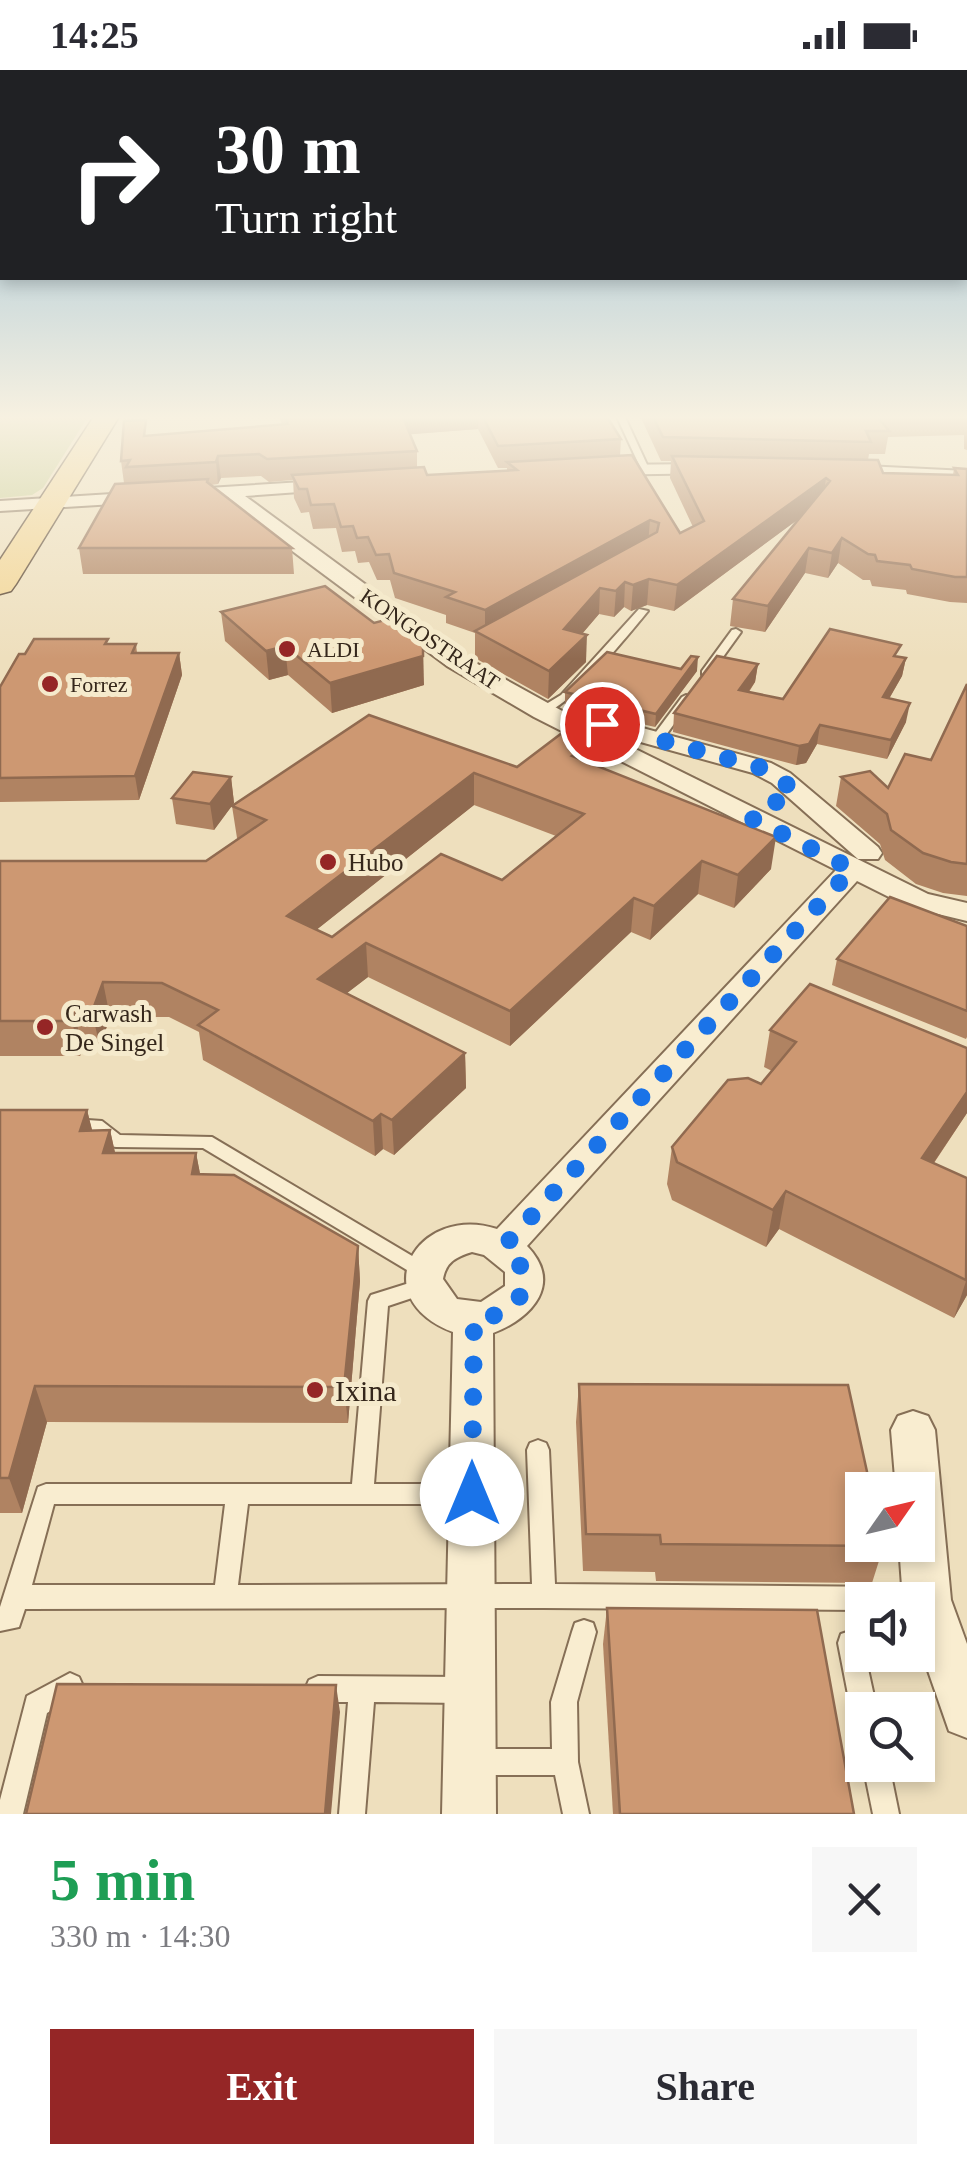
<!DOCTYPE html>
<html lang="en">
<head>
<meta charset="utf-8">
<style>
	:root { --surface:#fff; --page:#f7f7f7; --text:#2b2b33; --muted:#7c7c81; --accent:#952626 }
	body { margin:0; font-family:"Times New Roman",serif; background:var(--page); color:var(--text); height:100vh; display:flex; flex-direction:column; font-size:38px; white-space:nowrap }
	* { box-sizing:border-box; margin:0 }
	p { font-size:32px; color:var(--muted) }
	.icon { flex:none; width:55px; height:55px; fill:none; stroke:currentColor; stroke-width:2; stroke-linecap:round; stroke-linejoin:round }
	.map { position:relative; height:1744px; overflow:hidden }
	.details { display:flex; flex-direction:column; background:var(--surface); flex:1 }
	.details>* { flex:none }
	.hud { position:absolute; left:0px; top:0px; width:968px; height:210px; box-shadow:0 5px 15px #0003; background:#202124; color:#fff; overflow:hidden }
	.needle { width:65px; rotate:56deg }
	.buttons { position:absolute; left:845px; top:1402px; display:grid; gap:20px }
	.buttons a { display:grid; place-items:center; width:90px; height:90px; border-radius:0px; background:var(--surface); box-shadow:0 5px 15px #0003; font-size:50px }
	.pin { position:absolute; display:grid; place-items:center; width:85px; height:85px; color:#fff; margin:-42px; border:5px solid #fff; border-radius:50%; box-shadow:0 2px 10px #0007 }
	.me { position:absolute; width:110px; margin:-55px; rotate:0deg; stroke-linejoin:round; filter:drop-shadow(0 0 8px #0008) }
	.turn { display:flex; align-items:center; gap:35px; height:210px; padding:0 50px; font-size:45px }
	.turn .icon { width:130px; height:130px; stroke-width:2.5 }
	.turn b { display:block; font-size:70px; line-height:85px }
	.round { display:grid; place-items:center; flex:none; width:105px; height:105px; border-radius:0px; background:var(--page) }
	.summary { display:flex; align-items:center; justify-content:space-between; height:170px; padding:0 50px }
	h1 { font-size:60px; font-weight:600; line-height:75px; color:#1e9e55 }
	.cta { display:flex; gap:20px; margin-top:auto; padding:20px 50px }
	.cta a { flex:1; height:115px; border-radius:0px; background:var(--accent); color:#fff; font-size:40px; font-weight:600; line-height:115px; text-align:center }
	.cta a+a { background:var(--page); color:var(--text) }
	.status { display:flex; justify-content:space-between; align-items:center; height:70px; padding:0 50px; background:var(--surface); direction:ltr }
	.status svg { height:28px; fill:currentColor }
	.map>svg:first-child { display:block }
</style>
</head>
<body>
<div class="status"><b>14:25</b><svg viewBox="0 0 49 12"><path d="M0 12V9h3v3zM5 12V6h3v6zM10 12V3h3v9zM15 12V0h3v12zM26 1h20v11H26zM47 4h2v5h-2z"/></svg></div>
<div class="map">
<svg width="967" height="1744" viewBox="0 0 967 1744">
	<rect width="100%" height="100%" fill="#eedfbd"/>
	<polygon fill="#c5cc91" points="0,345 89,345 43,418 32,425 0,428"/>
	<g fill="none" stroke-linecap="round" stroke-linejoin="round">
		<g stroke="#866f56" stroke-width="4">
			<g id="service">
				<polygon points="616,345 624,345 649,399 648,401 641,399"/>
				<path d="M639 539 648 541C629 564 564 645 538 645V639L561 625Z"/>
				<polygon points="736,559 741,562 710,605 702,605 702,601 732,560"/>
				<polygon points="686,625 692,629 661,672 653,672 653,666 682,627"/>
				<path d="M73 1049 102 1051 120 1065 212 1067 429 1196 432 1201 429 1206 423 1208 430 1210 433 1216 430 1222 388 1236 374 1414H468L476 1417 479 1424 476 1431 468 1434H248L238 1515 532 1514 527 1380 530 1373 538 1370 546 1373 549 1380 555 1514 891 1517 899 1521 902 1530H862V1540L544 1538 25 1539 19 1557 0 1561V1537L38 1417 46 1414H352L368 1231 371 1225 422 1209 203 1078 116 1077 110 1076 92 1061 67 1059 64 1055 67 1051ZM54 1434H225L215 1515H32Z"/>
				<polygon points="584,1550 593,1553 596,1562 577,1632 578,1692 589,1744 563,1744 555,1705 479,1705 470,1701 466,1692 470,1683 479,1679 552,1679 551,1632 572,1562 575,1553"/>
				<polygon points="850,1561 859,1564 862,1574 862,1585 865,1585 877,1640 862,1640 862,1652 855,1649 851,1640 838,1573 841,1564"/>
				<polygon points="70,1603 79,1607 83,1616 79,1625 47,1643 23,1744 0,1744 0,1730 27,1626"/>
				<polygon points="318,1606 465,1607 474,1611 478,1620 474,1629 465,1633 374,1632 365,1744 339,1744 348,1632 318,1632 309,1628 305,1619 309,1610"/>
				<polygon points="863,1695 889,1695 899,1744 873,1744"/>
			</g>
		</g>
		<g stroke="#866f56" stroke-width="4">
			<g id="minor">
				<polygon points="709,394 715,395 715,403 600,405 591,400 600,395"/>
				<polygon points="845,395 967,401 967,411 839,404 839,396"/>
				<path d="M335 410 344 415 341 419 245 426 463 586 593 658 590 654 593 649 602 647 771 693 790 703 878 777 882 783 878 789H858L772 713 753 703 597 660 928 824 967 833V851L909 837 857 811 527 1176C563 1213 533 1248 493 1263L496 1744H442L453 1262C362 1227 418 1133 497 1159L836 800 534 647 447 596 236 439 228 427 0 441V431ZM472 1182 484 1185 505 1202V1216L481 1232 457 1229 443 1209C446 1192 456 1187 472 1182Z"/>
				<polygon points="913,1341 928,1346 935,1360 951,1530 967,1574 967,1668 949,1661 918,1572 918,1530 903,1530 899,1475 918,1475 918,1420 896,1420 891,1360 898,1346"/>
			</g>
		</g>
		<g stroke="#533e2b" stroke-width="3">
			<polygon id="primary" points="95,345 120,345 16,514 11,521 0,524 0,490"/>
		</g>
		<use href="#service" fill="#f9edd0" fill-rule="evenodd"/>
		<use href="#minor" fill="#f9edd0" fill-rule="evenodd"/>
		<use href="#primary" fill="#f3d593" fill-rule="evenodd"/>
	</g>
	<g fill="#b08362" fill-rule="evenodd">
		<path d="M278 345H606L621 369 620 386 680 463 693 457 670 408 671 391H661L642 350 643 345H967V380L964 379V365L888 367 885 384H869L868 390 883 403 953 405 954 398 967 399V533L950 532 907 524 906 520 872 516 870 510H863L838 493 828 508 805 503 765 562 730 556 733 529 801 447 674 541 647 535 631 541 624 537 614 547 599 544 582 564 586 592 548 629 475 588V563L446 553V545L395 528 390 510H377L369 492 358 493 355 481 342 482 336 458 313 459 309 442 301 443 294 428 293 410 269 412 261 406 221 408 218 414 211 415 292 478 294 504H83L79 478 124 413 121 391 148 365 282 354ZM478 359 498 398H507V400L427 405 417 398V381L410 364Z"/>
		<polygon points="221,542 424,615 332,643 288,605 269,610 225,571"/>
		<polygon points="108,574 136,574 137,583 179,583 182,605 139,730 0,732 0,617"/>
		<polygon points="899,587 906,588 902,606 889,629 906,652 887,689 817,674 806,693 796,695 673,662 674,643 758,594 755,612 749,622 783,629"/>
		<polygon points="697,601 655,657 565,636 565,622"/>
		<polygon points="967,614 967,826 943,823 916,814 885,790 880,774 836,736 841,707 888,718 931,690"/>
		<path d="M594 670 593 694 771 799 734 838 698 824 650 870 631 862 510 976 368 907 347 923 465 983 466 1018 394 1085 383 1079 375 1086 203 990 199 962 169 947H110L100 977 83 978 80 986H0V791H206L238 769 237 768 232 736 517 697ZM474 735 556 766 502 810 332 867 316 860Z"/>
		<polygon points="231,707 234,733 214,760 176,754 172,728"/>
		<polygon points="967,856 967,967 966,969 832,915 837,889"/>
		<polygon points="770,960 967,978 967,1043 934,1093 967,1108 967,1225 954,1248 779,1159 766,1177 672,1130 667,1114 672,1077 761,1014 772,1001 764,997"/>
		<polygon points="0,1040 87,1040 92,1061 110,1060 115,1083 196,1083 200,1104 358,1176 360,1211 348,1353 47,1352 22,1443 0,1443"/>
		<polygon points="579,1314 884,1475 872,1513 656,1511 655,1502 583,1501 576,1352"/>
		<polygon points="607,1538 854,1744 613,1744 603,1574"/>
	</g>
	<g fill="#906a50">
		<polygon points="401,345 478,345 478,359 402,365"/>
		<polygon points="218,386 221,408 218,414 216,392"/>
		<polygon points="826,408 823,431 674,541 677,515"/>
		<polygon points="650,450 648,475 485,566 485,540"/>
		<polygon points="842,468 838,493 828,508 832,483"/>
		<polygon points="809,478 805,503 765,562 768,536"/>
		<polygon points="649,509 647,535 631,541 633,515"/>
		<polygon points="625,512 624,537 614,547 616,521"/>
		<polygon points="600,518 599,544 563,586 564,559"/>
		<polygon points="587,565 586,592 548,629 549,601"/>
		<polygon points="423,574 424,615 332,643 330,613"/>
		<polygon points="285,576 288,605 269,610 266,581"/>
		<polygon points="179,583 182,605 139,730 135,706"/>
		<polygon points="698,587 697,601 655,657 656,644"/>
		<polygon points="906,588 902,606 879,646 883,627"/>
		<polygon points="758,594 755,612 737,638 739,620"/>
		<polygon points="910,633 906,652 887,689 891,670"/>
		<polygon points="820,655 817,674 806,693 796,695 799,676"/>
		<polygon points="594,670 592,701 572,686"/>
		<polygon points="474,703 474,735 291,880 287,846"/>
		<polygon points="231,707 234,733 214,760 210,734"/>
		<polygon points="776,767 771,799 734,838 738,805"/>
		<polygon points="702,791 698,824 650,870 654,836"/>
		<polygon points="634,828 631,862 510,976 510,941"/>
		<polygon points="366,873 368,907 321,943 318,909"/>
		<polygon points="103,912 110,947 100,977 92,942"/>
		<polygon points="74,943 83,978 80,986 72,951"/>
		<polygon points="465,983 466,1018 394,1085 392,1050"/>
		<polygon points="967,1022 967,1043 912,1125 922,1088"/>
		<polygon points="87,1040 96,1075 80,1061"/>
		<polygon points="381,1044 383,1079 375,1086 373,1051"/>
		<polygon points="110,1060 118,1096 103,1083"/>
		<polygon points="196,1083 203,1119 192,1104"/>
		<polygon points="786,1121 779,1159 766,1177 773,1140"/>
		<polygon points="358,1176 360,1211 348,1353 344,1317"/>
		<polygon points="967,1208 967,1225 954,1248"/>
		<polygon points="35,1316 47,1352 22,1443 9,1408"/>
		<polygon points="336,1615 340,1642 331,1744 325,1744"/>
	</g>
	<g fill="#cd9872" stroke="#906a50" stroke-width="2.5" fill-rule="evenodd">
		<polygon points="284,345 402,345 417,381 267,389 259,384 218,386 216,392 126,397 130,390 121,391 124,351 146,350 144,366 288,354"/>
		<polygon points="482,345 606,345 621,369 498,376"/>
		<polygon points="652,345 876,345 889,361 866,361 871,372 663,367"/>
		<polygon points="632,385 680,463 704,451 672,386 878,390 883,403 958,405 954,398 967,399 967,507 955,507 912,499 910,495 877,491 875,485 868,484 842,468 832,483 809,478 768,536 733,529 830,411 826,408 677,515 649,509 633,515 625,512 616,521 600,518 564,559 587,565 549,601 475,561 657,462 659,453 650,450 485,540 446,527 455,522 394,503 389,484 376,485 368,467 357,468 353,456 341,457 334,434 311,435 307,419 299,419 292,405 424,397 427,405 517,400 507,392"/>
		<polygon points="208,409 207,412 292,478 79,478 115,414"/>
		<polygon points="325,516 374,553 389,549 423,574 423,586 330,613 285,576 266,581 221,542"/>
		<polygon points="830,559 901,575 894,586 906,588 883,627 910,633 891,670 820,655 809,674 799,676 674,643 717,586 758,594 739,620 783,629"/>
		<polygon points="34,569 108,569 105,574 136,574 132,583 179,583 135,706 0,708 0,617 19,584 25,584"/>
		<polygon points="607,582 681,599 691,586 698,587 656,644 565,622"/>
		<polygon points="967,614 967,794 951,792 923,783 891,760 887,744 841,707 870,701 888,718 905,684 931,690"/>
		<path d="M369 645 517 697 566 660 594 670 572 686 776 767 738 805 702 791 654 836 634 828 510 941 366 873 318 909 465 983 392 1050 381 1044 373 1051 198 955 218 940 162 913 103 912 92 942 74 943 72 951H0V791H206L266 750 232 736ZM474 703 584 744 502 810 441 784 332 867 287 846Z"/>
		<polygon points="193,702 231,707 210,734 172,728"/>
		<polygon points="890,827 967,856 967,941 837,889"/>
		<polygon points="810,914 967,978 967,1022 922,1088 967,1108 966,1210 786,1121 773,1140 677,1092 672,1077 728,1010 748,1008 761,1014 796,972 770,960"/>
		<polygon points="0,1040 87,1040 80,1061 110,1060 103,1083 196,1083 192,1104 234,1105 358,1176 344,1317 35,1316 9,1408 0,1408"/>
		<polygon points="579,1314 848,1315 871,1420 862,1420 862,1475 884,1476 661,1474 660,1465 586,1464"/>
		<polygon points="607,1538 817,1540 854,1744 620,1744"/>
		<polygon points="57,1614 336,1615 325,1744 26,1744"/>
	</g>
	<linearGradient id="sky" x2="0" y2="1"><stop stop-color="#8bb8d4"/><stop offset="0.59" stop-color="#f7f1e1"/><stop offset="1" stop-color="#f7f1e1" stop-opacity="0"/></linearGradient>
	<rect width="967" height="589" fill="url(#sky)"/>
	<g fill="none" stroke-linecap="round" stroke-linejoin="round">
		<path stroke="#1a73e8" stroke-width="18" stroke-dasharray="0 32.4" d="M472 1424 474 1250C521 1244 542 1212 505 1175L852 799 751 748 795 720 762 698 602 654"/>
	</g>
	<g fill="#952626" stroke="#f5eacc" stroke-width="4">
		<circle cx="287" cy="579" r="10"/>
		<circle cx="50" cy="614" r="10"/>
		<circle cx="328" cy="792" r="10"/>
		<circle cx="45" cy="957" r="10"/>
		<circle cx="315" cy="1320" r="10"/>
	</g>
	<g text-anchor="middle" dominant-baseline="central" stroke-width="10" stroke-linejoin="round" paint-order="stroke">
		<g font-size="22" fill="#35271b" stroke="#f5eacc">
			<text transform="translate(430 569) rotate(34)">KONGOSTRAAT</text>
		</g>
		<g font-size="22" fill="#35271b" stroke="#f5eacc" text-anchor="start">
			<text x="307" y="579">ALDI</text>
			<text x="70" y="614">Forrez</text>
		</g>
		<g font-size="25" fill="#35271b" stroke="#f5eacc" text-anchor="start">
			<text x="348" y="792">Hubo</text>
			<text x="65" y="943">Carwash<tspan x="65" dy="29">De Singel</tspan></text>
		</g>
		<g font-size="30" fill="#35271b" stroke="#f5eacc" text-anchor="start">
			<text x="335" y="1320">Ixina</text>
		</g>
	</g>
</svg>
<div class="buttons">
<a><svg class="needle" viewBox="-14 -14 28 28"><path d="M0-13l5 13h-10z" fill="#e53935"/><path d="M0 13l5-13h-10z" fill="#7c7c81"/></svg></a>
<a><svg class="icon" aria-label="sound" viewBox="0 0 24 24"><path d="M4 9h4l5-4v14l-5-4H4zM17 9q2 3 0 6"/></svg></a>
<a><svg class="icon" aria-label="search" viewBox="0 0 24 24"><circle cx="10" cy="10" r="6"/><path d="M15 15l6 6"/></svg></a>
</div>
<div class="pin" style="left:602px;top:654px;background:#d93025"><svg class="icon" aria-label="arrive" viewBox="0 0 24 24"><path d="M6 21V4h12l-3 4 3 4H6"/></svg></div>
<svg class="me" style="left:472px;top:1424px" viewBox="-20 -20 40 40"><circle r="19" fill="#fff"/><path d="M0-13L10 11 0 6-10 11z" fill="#1a73e8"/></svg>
<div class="hud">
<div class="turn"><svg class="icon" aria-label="right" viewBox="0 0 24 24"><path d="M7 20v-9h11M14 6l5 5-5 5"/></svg><div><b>30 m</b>Turn right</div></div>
</div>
</div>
<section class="details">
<div class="summary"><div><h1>5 min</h1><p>330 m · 14:30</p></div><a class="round"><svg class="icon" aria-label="close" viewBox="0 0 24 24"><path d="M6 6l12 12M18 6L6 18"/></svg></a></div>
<div class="cta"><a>Exit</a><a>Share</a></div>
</section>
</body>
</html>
